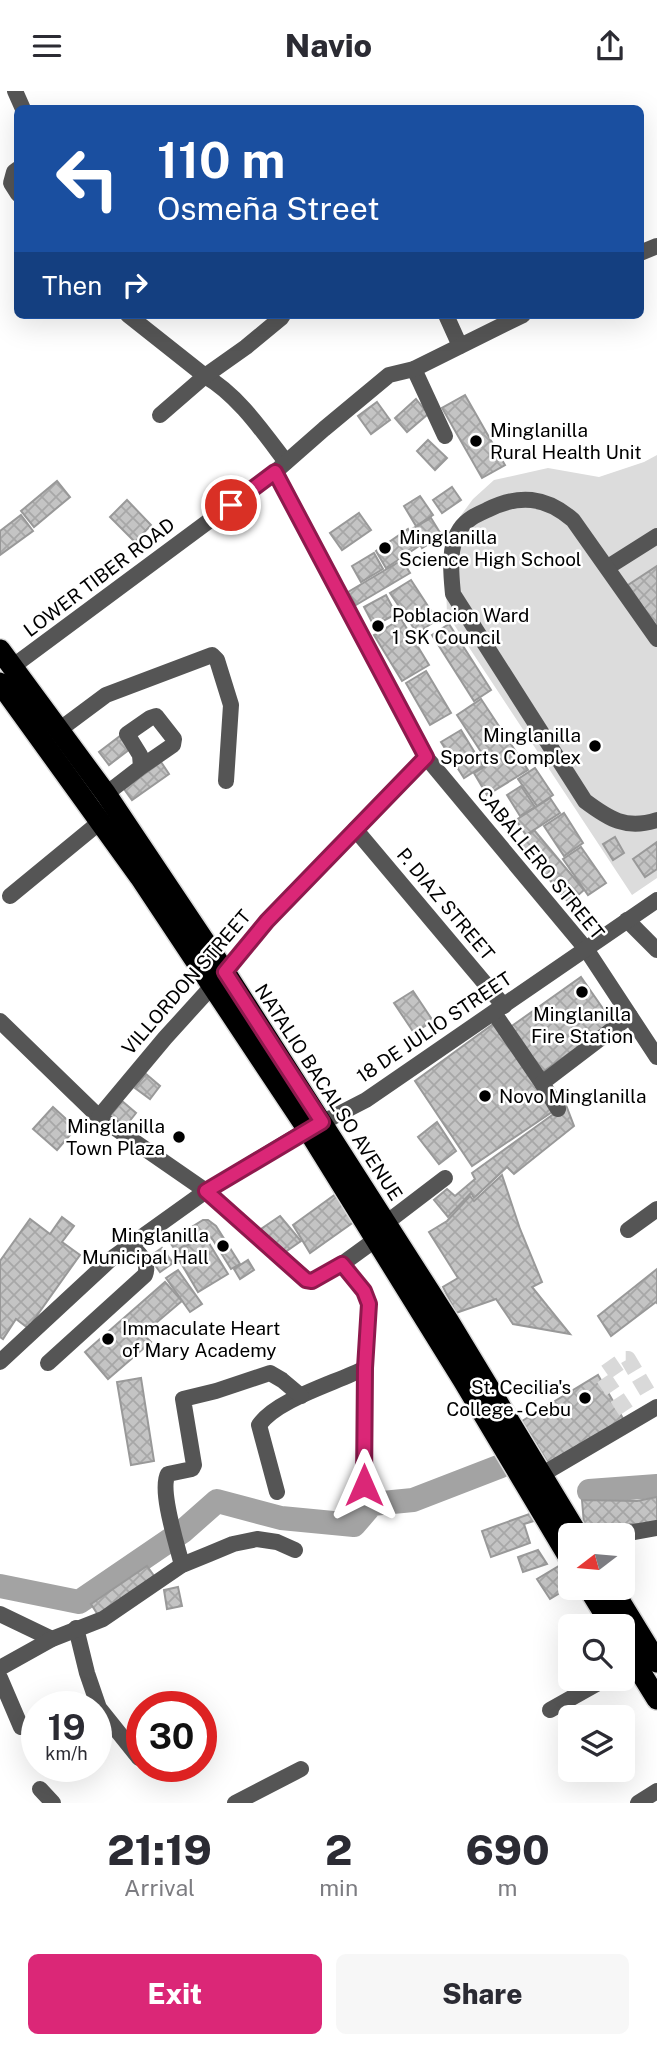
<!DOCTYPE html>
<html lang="en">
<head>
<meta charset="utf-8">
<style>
	:root { --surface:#fff; --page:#f7f7f7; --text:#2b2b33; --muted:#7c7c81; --accent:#db2777 }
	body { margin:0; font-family:"Public Sans",sans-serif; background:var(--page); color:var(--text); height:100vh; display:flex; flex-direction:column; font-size:26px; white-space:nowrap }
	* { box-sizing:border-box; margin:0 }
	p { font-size:23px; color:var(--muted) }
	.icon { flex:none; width:38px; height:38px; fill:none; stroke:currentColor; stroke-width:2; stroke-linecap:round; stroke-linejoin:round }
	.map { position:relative; height:1712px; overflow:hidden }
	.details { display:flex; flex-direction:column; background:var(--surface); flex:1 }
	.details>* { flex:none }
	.guide { position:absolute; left:14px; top:14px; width:630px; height:214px; border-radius:10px; box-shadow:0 7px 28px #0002; background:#1a4fa0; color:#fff; overflow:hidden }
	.needle { width:46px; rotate:254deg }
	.tools { position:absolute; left:558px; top:1432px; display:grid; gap:14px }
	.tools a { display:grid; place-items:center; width:77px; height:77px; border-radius:10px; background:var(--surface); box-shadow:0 7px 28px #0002; font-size:35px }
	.speed { position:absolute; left:21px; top:1600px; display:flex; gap:14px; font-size:35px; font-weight:700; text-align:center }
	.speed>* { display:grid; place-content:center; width:91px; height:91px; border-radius:50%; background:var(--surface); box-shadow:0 7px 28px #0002; line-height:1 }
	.speed small { font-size:18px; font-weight:400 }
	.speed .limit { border:10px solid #d22; background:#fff; color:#111 }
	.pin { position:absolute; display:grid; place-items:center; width:60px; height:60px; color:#fff; margin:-30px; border:4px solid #fff; border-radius:50%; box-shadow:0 2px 7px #0007 }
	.me { position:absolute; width:77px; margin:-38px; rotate:0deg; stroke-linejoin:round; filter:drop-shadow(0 0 5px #0008) }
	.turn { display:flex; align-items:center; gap:24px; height:147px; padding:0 28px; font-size:32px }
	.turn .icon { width:91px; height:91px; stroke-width:2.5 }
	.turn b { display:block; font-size:49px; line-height:60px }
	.then { display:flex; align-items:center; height:66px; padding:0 28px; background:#0003; gap:14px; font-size:26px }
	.eta { display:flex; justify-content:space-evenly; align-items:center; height:119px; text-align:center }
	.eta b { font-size:42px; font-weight:800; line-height:49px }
	.button { display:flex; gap:14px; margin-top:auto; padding:14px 28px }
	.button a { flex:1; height:80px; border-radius:10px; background:var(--accent); color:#fff; font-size:28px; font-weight:800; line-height:80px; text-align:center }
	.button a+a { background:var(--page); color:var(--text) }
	header { display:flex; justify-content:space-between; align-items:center; height:91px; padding:0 28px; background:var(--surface); font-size:32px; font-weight:800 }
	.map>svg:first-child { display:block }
</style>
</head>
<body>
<header><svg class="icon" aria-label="menu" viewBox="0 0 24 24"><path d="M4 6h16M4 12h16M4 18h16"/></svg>Navio<svg class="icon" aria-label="share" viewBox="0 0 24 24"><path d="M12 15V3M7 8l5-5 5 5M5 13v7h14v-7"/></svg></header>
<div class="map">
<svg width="657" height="1712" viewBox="0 0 657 1712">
	<defs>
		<pattern id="building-cross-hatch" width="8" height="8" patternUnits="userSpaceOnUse" patternTransform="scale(1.75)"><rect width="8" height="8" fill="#c4c4c4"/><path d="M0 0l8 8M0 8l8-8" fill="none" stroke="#a7a7a7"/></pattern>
	</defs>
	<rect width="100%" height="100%" fill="#fff"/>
	<polygon fill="#dcdcdc" points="657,364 657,787 632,804 447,523 445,464 450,439 473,408 494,389 548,377 599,386 644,371"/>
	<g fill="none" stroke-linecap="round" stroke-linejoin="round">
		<g stroke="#a3a3a3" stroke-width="24">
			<polyline points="589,1400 657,1395"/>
			<polyline points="0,1495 79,1511 183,1440 217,1410 281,1427 354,1434 372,1413 413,1409 501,1375"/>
		</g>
	</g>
	<g fill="url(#building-cross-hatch)" stroke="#999" stroke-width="2">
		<polygon points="465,304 505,374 482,387 442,317"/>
		<polygon points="416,308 428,323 407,341 395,327"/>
		<polygon points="377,311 390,329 371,343 358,325"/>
		<polygon points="428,349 447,367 435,379 417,360"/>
		<polygon points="57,390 70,406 34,436 21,420"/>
		<polygon points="452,396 461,409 442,422 433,409"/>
		<polygon points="420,405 433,424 416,435 404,415"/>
		<polygon points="127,409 151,434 135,451 110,426"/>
		<polygon points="359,422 371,439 342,459 330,442"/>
		<polygon points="21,424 33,440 0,464 0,440"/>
		<polygon points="431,427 442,445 422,457 412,438"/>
		<polygon points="408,438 419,455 386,477 376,460"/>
		<polygon points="374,462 383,478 361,491 352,475"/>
		<polygon points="402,469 410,482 356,514 348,501"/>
		<polygon points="657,475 657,537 628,494"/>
		<polygon points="411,489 437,529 417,542 390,502"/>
		<polygon points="386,504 396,523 374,535 364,516"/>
		<polygon points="401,528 429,574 402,590 374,544"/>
		<polygon points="449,533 491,599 474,610 432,544"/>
		<polygon points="426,580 451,622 430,634 406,592"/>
		<polygon points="481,608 528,679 487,704 474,682 489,673 457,624"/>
		<polygon points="461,639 483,675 464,687 441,651"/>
		<polygon points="120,645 130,658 109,674 99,661"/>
		<polygon points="161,671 169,683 132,709 124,698"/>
		<polygon points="535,677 553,704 537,715 518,688"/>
		<polygon points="521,695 535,716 520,725 507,704"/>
		<polygon points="550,707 560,722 526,744 516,729"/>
		<polygon points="564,722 583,752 564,765 544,735"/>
		<polygon points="534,739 584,799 569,812 519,752"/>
		<polygon points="615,746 624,762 613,769 603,753"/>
		<polygon points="657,751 657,778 645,786 633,768"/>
		<polygon points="581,756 606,792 588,804 563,768"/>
		<polygon points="581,886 613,932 541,982 509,937"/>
		<polygon points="413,900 433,930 414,942 394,912"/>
		<polygon points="496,931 555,1019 472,1075 415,990"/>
		<polygon points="146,983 160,995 150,1008 135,997"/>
		<polygon points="122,1010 136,1022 124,1037 110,1025"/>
		<polygon points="566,1014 574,1035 514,1083 507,1076 474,1107 471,1102 448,1126 434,1109 447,1098 455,1105 475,1088 472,1082"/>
		<polygon points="53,1016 76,1037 57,1059 33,1038"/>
		<polygon points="437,1031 456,1060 439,1073 418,1046"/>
		<polygon points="502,1084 520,1138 542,1191 532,1196 570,1243 513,1233 496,1208 456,1222 443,1196 458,1187 429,1141 447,1130 470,1105 474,1110"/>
		<polygon points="340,1100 358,1128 310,1162 293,1134"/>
		<polygon points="280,1125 301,1150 281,1164 255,1142"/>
		<polygon points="62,1126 74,1135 62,1151 80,1164 28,1237 16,1228 3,1248 0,1246 0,1170 30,1128 50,1143"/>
		<polygon points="203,1129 208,1129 216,1135 240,1173 231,1178 213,1149 208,1143 201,1143 176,1160 169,1150"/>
		<polygon points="204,1144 228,1183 198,1201 175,1162"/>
		<polygon points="162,1157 173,1172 160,1181 149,1166"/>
		<polygon points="248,1169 254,1179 240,1188 234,1178"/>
		<polygon points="657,1178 657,1212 656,1211 611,1245 598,1225"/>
		<polygon points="178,1179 202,1213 190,1221 166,1187"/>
		<polygon points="165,1191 182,1210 143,1243 151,1251 108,1288 85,1261"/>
		<polygon points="598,1284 625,1331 550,1375 522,1330"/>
		<polygon points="141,1287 154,1370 131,1374 117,1291"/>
		<polygon points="657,1406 657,1433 584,1433 582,1409 637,1410"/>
		<polygon points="535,1421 537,1429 524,1433 530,1452 491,1466 482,1440"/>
		<polygon points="538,1459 547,1473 523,1481 518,1466"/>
		<polygon points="147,1475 157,1489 100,1527 91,1513"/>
		<polygon points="559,1475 570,1496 550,1508 537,1488"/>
		<polygon points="178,1496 182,1515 167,1518 164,1499"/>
	</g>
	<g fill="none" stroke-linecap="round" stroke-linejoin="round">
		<polyline stroke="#d9d9d9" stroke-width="16" stroke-dasharray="16 8" stroke-linecap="butt" points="626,1320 602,1284 625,1268 628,1268 651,1307"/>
		<g stroke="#dbdbdb" stroke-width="24">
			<g id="highway">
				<polyline points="0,559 106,703 225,881 449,1231 578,1444"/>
				<polyline points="0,592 140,786 308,1039 463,1289 570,1468"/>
				<polyline points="588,1496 612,1535"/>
				<polyline points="611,1496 657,1571"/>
				<polyline points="623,1553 657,1608"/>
			</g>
		</g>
		<g stroke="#555" stroke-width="16">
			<polyline points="15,0 23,18"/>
			<polyline points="18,78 14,81 11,92 18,103"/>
			<polyline points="640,162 657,155"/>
			<path d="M128 224 205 285C238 304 263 341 286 371"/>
			<polyline points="446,224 460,255"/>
			<polyline points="414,278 445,345"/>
			<polyline points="160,324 205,285 246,256 281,227 283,224"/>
			<polyline points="275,381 426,666 586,858 657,966"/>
			<polyline points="608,476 657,445"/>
			<path d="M657 548 573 429C545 405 519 403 487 419 476 424 467 428 460 438 448 456 451 482 453 503L585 710C609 728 626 739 657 729"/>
			<polyline points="12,576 275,381 324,338 389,284 414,278 523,224"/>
			<polyline points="59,639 106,604 212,564 217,569 231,614 226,690"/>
			<polyline points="106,703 141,676 173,654 174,648 156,625 150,627 127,643 140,664 141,676"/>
			<polyline points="355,738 504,915"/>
			<polyline points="10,805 100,731"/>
			<polyline points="627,829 657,859"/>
			<polyline points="494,922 542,992"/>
			<polyline points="0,930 99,1026 206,1100 308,1190 312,1190 342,1173 375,1149"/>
			<polyline points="558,1018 542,992 630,925"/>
			<polyline points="99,1026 165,947 225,881 267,830 426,666"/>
			<polyline points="386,1132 445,1087"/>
			<polyline points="628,1139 657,1118"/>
			<polyline points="342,1173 364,1200 369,1213 365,1277 364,1394"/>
			<polyline points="0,1271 111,1168 206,1100 300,1043 366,1009 657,809"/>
			<path d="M48 1272 145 1184C150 1171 139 1163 131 1154"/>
			<polyline points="541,1384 657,1316"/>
			<path d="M277 1401 259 1334C277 1308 336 1292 365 1277"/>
			<polyline points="617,1444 657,1437"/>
			<path d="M182 1474C177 1454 159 1399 168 1383L192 1378 194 1374 183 1308 216 1300 270 1282 282 1289 301 1305"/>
			<polyline points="0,1523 52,1548"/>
			<polyline points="76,1537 87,1582 99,1617 139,1667"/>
			<polyline points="0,1577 52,1548 103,1528 182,1474 209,1463 233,1453 257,1448 277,1451 295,1459"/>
			<polyline points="0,1587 21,1636"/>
			<polyline points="550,1619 607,1587"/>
			<polyline points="40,1698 53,1712"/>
			<polyline points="235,1712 301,1678"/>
			<polyline points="638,1712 657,1700"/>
		</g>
		<use href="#highway" stroke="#000" stroke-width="21"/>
	</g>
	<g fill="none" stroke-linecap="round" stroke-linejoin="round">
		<g stroke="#8e194d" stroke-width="18">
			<polyline id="route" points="231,414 275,381 426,666 267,830 225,881 322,1031 206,1100 306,1189 312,1190 342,1173 364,1200 369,1213 365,1277 364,1394"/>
		</g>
		<use href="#route" stroke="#db2777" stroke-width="12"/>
	</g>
	<g fill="#000" stroke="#fff" stroke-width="2.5">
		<circle cx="476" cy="350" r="7"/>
		<circle cx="385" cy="457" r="7"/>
		<circle cx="378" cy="535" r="7"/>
		<circle cx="595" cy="655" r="7"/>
		<circle cx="582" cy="901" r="7"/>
		<circle cx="485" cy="1005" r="7"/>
		<circle cx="179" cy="1046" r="7"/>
		<circle cx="223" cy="1155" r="7"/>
		<circle cx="108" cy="1248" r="7"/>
		<circle cx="585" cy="1307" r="7"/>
	</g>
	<g text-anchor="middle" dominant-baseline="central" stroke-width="5" stroke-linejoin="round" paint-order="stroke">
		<g font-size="19" fill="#000" stroke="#fff" text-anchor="start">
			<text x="490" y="339">Minglanilla<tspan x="490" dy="22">Rural Health Unit</tspan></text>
			<text x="399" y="446">Minglanilla<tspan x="399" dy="22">Science High School</tspan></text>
			<text x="392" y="524">Poblacion Ward<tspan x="392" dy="22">1 SK Council</tspan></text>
			<text x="581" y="644" text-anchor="end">Minglanilla<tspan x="581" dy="22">Sports Complex</tspan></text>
			<text x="582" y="923" text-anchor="middle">Minglanilla<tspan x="582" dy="22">Fire Station</tspan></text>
			<text x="499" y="1005">Novo Minglanilla</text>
			<text x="165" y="1035" text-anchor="end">Minglanilla<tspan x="165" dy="22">Town Plaza</tspan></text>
			<text x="209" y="1144" text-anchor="end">Minglanilla<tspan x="209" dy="22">Municipal Hall</tspan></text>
			<text x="122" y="1237">Immaculate Heart<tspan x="122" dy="22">of Mary Academy</tspan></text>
			<text x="571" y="1296" text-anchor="end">St. Cecilia's<tspan x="571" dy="22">College - Cebu</tspan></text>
		</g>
		<g font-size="19" fill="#000" stroke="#fff">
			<text transform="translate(99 486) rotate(-37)">LOWER TIBER ROAD</text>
			<text transform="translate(541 772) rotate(51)">CABALLERO STREET</text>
			<text transform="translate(446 813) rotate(50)">P. DIAZ STREET</text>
			<text transform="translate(186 891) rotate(-49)">VILLORDON STREET</text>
			<text transform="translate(434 936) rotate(-34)">18 DE JULIO STREET</text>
			<text transform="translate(329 1001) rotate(57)">NATALIO BACALSO AVENUE</text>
		</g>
	</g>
</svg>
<div class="tools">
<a><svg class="needle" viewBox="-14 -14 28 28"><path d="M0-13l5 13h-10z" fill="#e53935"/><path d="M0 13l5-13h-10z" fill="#7c7c81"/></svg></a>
<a><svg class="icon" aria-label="search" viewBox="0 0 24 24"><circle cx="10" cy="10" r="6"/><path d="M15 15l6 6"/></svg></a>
<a><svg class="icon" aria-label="layers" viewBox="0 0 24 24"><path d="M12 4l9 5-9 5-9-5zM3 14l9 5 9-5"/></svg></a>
</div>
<div class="speed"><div>19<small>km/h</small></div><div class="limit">30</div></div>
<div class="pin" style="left:231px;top:414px;background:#d93025"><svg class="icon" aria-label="arrive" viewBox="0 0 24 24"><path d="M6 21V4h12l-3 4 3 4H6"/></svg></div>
<svg class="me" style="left:364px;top:1394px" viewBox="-20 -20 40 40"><path d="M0-17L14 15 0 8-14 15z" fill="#db2777" stroke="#fff" stroke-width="4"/></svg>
<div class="guide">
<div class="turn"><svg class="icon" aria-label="left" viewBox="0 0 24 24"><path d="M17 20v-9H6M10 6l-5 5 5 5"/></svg><div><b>110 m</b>Osmeña Street</div></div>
<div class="then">Then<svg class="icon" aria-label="right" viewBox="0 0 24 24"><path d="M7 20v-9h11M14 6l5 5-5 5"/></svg></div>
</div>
</div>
<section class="details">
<div class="eta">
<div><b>21:19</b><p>Arrival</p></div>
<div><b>2</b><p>min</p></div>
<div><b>690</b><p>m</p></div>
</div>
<div class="button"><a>Exit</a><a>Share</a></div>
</section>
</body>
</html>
